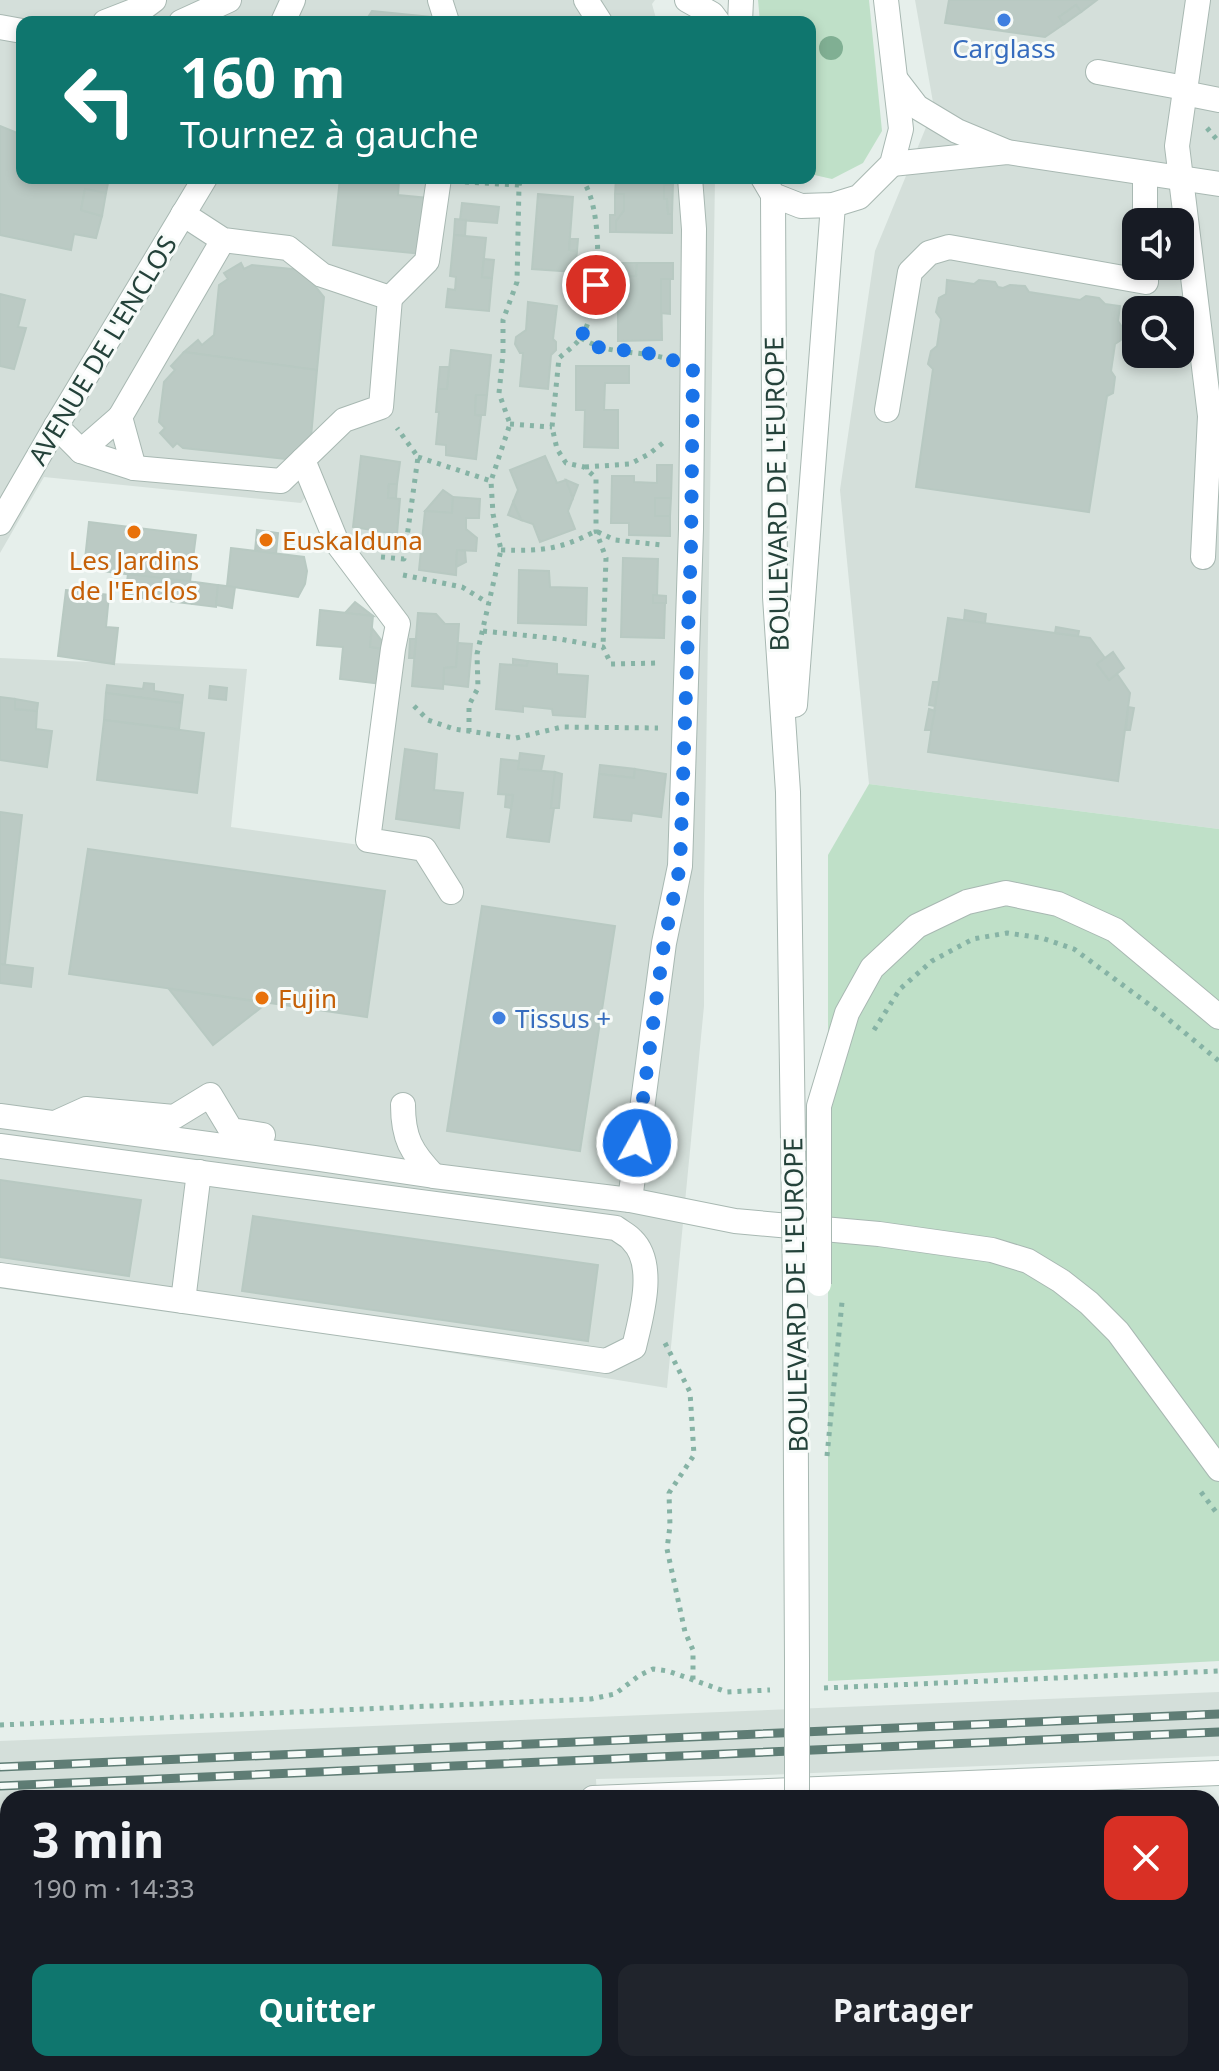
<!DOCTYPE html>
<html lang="fr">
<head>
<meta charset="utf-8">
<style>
	:root { --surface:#171b24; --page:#20242c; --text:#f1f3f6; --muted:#9ea1a6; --accent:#0f766e }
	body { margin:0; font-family:"Noto Sans",sans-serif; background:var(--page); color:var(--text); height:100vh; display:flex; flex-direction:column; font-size:30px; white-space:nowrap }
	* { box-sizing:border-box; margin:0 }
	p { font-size:26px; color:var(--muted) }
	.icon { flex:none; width:44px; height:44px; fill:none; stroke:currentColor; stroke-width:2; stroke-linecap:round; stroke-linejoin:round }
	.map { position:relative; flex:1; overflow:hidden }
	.drawer { position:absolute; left:0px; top:1790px; width:1220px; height:282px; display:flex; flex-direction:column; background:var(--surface); border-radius:24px 24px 0 0; box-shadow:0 4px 12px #0003 }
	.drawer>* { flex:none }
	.banner { position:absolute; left:16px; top:16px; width:800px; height:168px; border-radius:16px; box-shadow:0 4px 12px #0003; background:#0f766e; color:#fff; overflow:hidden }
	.controls { position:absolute; left:1122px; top:208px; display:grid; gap:16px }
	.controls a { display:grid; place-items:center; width:72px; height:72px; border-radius:16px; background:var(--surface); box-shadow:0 4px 12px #0003; font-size:40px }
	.pin { position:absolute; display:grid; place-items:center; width:68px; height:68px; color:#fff; margin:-34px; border:4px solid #fff; border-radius:50%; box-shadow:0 2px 8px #0007 }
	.me { position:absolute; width:88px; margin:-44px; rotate:7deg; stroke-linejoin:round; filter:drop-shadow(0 0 6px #0008) }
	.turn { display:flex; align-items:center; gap:28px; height:168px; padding:0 32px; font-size:36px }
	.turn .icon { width:104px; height:104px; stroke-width:2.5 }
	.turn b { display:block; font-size:56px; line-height:68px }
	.round { display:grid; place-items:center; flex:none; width:84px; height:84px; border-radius:16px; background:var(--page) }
	.overview { display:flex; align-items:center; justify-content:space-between; height:136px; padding:0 32px }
	h1 { font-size:48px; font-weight:700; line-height:60px }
	.cta { display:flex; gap:16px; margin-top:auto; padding:16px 32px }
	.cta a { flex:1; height:92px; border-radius:16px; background:var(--accent); color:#fff; font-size:32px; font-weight:700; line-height:92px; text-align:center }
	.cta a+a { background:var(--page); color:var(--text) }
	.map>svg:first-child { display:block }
</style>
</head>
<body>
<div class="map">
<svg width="1219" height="2071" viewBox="0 0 1219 2071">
	<rect width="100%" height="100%" fill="#e6efeb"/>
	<g fill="#d4dfda" fill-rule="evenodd">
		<polygon points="0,0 655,0 652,4 657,22 22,22 22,178 715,178 704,894 704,1006 667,1388 0,1280 0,658 247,669 231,827 367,846 398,624 313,487 301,503 44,477 0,553"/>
		<path d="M915 0H1219V829L869 784 840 490 875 251 934 108ZM1136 222H1180V266H1136ZM1136 310H1180V354H1136Z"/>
		<polygon points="1219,1692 1219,1756 765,1775 596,1779 597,1798 8,1798 8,2064 597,2064 598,2071 0,2071 0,1741"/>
	</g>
	<g fill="#bfe0c8">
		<polygon points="758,0 869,0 882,131 863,163 832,179 810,174 810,22 760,22"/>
		<polygon points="869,784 1219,829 1219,1661 828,1681 828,855"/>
	</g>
	<g fill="#bbcac4" stroke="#b8c9c2" stroke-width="2">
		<polygon points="949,0 1097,0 1081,12 1076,5 1059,17 1064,24 1045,37 945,23"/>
		<polygon points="1076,5 1081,12 1064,24 1059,17"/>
		<polygon points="372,11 431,17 432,22 365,22"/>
		<polygon points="0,126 22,135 22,178 109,178 106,193 85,189 81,210 102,216 96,238 74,234 71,250 0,235"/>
		<polygon points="340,178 409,178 408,181 399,180 398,195 428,198 422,254 333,245"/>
		<polygon points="616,178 671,178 671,185 664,185 664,199 667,199 668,214 672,214 672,233 616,232 616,221 624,210 624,194 615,194"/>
		<polygon points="673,184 672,214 668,214 667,199 664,199 664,185"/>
		<polygon points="85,189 106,193 102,216 81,210"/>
		<polygon points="538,194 573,197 569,250 577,251 575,272 532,269"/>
		<polygon points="615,194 624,194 624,210 616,221 616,232 610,232 610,215 615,215"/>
		<polygon points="462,203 499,207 497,223 460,220"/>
		<polygon points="455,219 466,220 465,236 454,235"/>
		<polygon points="454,235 486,238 482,277 492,278 489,311 446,307 448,289 455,290 456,277 450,276"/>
		<polygon points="570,239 578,239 577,251 569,250"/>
		<polygon points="484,259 494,260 492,278 482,277"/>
		<polygon points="241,263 244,269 252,265 302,270 324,297 317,370 184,352 198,340 202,345 214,335 219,285 228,279 224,273"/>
		<polygon points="613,263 637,263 636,276 618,276 618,292 613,292"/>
		<polygon points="637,263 673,263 673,279 661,279 662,340 618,341 618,276 636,276"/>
		<polygon points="661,279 670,279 670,314 661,313"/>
		<polygon points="947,280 974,284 979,280 995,282 998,287 1003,288 1010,285 1025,286 1029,292 1080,300 1086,296 1099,298 1105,304 1120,306 1118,321 1122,327 1121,340 1115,344 1111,371 1115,377 1113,393 1107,396 1089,512 916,487 933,369 928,364 931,351 937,346 941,319 936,312 939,298 946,294"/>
		<polygon points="0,294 25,300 18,327 26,328 14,369 0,366"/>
		<polygon points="528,302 557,306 553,339 556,342 556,350 551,355 548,389 520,386 523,353 520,353 515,344 516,337 526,330"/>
		<polygon points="451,350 491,355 487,395 476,395 475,415 481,416 476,459 446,455 446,445 436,444 439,412 436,412 438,389 447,389"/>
		<polygon points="184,352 317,370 311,437 286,459 183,448 177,443 173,447 160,433 165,428 159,422 164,382 175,370 171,366"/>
		<polygon points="576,366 629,366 629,383 605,383 604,410 618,410 618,448 584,447 585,410 576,410"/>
		<polygon points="440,367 449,367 447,389 438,389"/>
		<polygon points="476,395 487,395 485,415 475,415"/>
		<polygon points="361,456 400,462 397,484 389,484 388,498 400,499 397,534 353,527"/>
		<polygon points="545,456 557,483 566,480 573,498 568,511 575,529 540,542 533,524 521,520 513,502 518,490 510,470"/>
		<polygon points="657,465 672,465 671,498 655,498 655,516 670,516 670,536 629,535 629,523 611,523 612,476 634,476 634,482 657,483"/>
		<polygon points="566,480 578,485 573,498"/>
		<polygon points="389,484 397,484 396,498 388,498"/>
		<polygon points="443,490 453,497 452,513 425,511"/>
		<polygon points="453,497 480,499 479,518 466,518 466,529 477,538 476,551 457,550 456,575 419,570 425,511 452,513"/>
		<polygon points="655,498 671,498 670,516 655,516"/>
		<polygon points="513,502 521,520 508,515"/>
		<polygon points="89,522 196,535 190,582 84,569"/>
		<polygon points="257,530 278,533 276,554 255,551"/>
		<polygon points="231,548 304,557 307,571 305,584 298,597 227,586"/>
		<polygon points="457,550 465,551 466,562 456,567"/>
		<polygon points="623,558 658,559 657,595 653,595 653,603 665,603 664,638 621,637"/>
		<polygon points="519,570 549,571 550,587 587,588 586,625 518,623"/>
		<polygon points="128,574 195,582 192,604 125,596"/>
		<polygon points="195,582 218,585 216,607 192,604"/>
		<polygon points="218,585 235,587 232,608 216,605"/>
		<polygon points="66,590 109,595 106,627 118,628 114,664 58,656"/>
		<polygon points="653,595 666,596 666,603 653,603"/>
		<polygon points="355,602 373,616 345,613"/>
		<polygon points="320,610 373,616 370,647 384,649 381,684 340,679 343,647 317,645"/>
		<polygon points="965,610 986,614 985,623 964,620"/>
		<polygon points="418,613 436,614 445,624 459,624 456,667 444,668 443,689 412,686"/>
		<polygon points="948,618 1090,638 1105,658 1097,664 1109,680 1117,674 1130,693 1118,781 928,752"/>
		<polygon points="1056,627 1079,631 1078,636 1055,633"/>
		<polygon points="372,628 382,641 385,641 384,649 370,647"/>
		<polygon points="410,639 416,639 414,658 409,658"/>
		<polygon points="458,643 472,644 468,687 444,684 444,668 456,667"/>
		<polygon points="1113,652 1124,668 1109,680 1097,664"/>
		<polygon points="513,659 528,661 527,666 513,665"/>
		<polygon points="528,661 557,664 557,674 588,676 585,717 553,715 552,709 523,706 523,712 496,709 500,664 527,666"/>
		<polygon points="933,682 939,682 935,706 929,705"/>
		<polygon points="144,683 154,684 154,691 183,695 182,703 106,693 107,685 143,689"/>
		<polygon points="210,686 227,688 226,700 209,698"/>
		<polygon points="106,693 182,703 179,729 104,720"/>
		<polygon points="0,697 15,699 15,709 37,711 36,729 52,731 47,767 0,760"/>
		<polygon points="15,699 38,703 37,711 15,709"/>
		<polygon points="1128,707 1134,708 1130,730 1126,730"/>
		<polygon points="929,709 935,711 931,730 925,730"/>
		<polygon points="104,720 204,733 197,793 97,780"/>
		<polygon points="405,749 437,754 434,790 463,793 459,828 396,819"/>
		<polygon points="520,753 544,756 541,771 518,769"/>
		<polygon points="501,759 519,761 518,769 555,772 551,808 554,808 549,842 507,837 513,795 498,794"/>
		<polygon points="600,765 635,769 634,778 599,774"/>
		<polygon points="635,769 666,774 661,817 632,813 631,821 594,817 599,774 634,778"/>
		<polygon points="555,772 562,774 559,808 551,808"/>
		<polygon points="506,795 513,795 511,808 505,807"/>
		<polygon points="0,812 22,815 5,964 0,964"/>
		<polygon points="88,849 385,891 367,1017 69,974"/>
		<polygon points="482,906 615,926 580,1151 447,1131"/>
		<polygon points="0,964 33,968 31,987 0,983"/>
		<polygon points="169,989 267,1003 213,1045"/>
		<polygon points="0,1180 141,1200 129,1276 0,1257"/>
		<polygon points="253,1216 598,1265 588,1341 242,1291"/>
		<polygon points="0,2014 8,2015 8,2064 121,2064 121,2069 107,2066 106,2071 0,2071"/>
		<polygon points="165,2064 320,2064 319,2071 164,2071"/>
		<polygon points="374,2064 406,2064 406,2069 404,2068 404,2071 374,2071"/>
	</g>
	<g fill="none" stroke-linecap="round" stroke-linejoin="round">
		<g stroke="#a8b8b2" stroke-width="26">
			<g id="minor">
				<polyline points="440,0 447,22"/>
				<polyline points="586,0 600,22"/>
				<polyline points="687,0 712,14 718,22"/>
				<polyline points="1198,0 1177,146 1210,416 1203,557"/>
				<polyline points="105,22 146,6 154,0"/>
				<polyline points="181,22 229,0"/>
				<polyline points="283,22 293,0"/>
				<polyline points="740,22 741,0"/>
				<polyline points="0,27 22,31"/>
				<polyline points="1098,72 1185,88"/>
				<polyline points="897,81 917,107 957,131 1005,151"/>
				<polyline points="1184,93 1219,100"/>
				<polyline points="892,164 1007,152 1219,184"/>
				<polyline points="763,178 773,195 801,206 833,205 859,197 892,164 901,129 886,0"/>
				<polyline points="773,195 775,597 788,792 794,1209"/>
				<polyline points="1145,222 1145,173"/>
				<polyline points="390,298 427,261 439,178"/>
				<polyline points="887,410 910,272 929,253 949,247 1146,282 1146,266"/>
				<polyline points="120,417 223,240"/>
				<polyline points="56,426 81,451 134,468 281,481 344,420 381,407 390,298 322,275 288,248 223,240 183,214"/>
				<polyline points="81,451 120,417 134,468"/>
				<polyline points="303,460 337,543 398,624 393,649 368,840 424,849 451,892"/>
				<polyline points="0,523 56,426 205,178"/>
				<polyline points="795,705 833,205"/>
				<path d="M403 1105C403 1138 411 1152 434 1176"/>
				<polyline points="0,1116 314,1158 434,1176 630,1200 735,1221 879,1234 992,1250 1028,1261 1061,1281 1089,1303 1118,1332 1219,1469"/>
				<polyline points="55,1123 86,1109 174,1117 210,1095 231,1130 263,1135"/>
				<path d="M0 1146 616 1228C621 1232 628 1235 632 1240 657 1264 641 1317 634 1347L606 1361 0 1275"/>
				<polyline points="630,1200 664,943 680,866 691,529 694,229 690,178"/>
				<polyline points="819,1217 819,1106 847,1013 872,968 917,926 967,902 1006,893 1058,904 1115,930 1219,1017"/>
				<polyline points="795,1290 797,1661"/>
				<polyline points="183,1301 199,1172"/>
				<polyline points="593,1798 1219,1773"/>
				<polyline points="0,1827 8,1827"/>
				<polyline points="1212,1898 1219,1899"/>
				<polyline points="1212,1969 1219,1968"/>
				<polyline points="802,2064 802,2071"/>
				<polyline points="1088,2071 1090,2064"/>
			</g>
		</g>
		<g stroke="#86b3a5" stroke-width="5" stroke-dasharray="4 6" stroke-linecap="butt">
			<polyline points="1207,128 1219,142"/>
			<path d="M581 178C605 207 601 304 582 336 577 344 567 351 559 358L552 427 557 449 566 463 584 467 596 478V531L606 558 603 647"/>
			<polyline points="465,182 519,185"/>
			<path d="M581 338C609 355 634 350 665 358"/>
			<polyline points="510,424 552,427"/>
			<polyline points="418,457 491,481"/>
			<polyline points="585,467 630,464 649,454 664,442"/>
			<path d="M501 550C542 551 559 550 596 531L615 540 662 545"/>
			<polyline points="381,557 404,559 418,457 397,428"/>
			<polyline points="403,575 462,587 488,603"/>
			<polyline points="483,631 560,639 603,647 611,664 661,663"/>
			<polyline points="414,706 428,720 454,729 516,738 562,727 658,728"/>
			<polyline points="469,732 469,705 478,688 477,654 501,550 493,514 491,481 510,424 499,393 503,354 503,320 517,282 519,185 522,178"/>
			<polyline points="874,1030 900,989 932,961 973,939 1007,933 1042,938 1074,949 1162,1014 1219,1061"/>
			<polyline points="665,1343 690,1392 694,1455 669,1493 670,1526 667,1549 685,1632 693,1650 693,1680"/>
			<polyline points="827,1456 842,1302"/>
			<polyline points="1201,1492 1219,1516"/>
			<polyline points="824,1688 1219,1671"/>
			<polyline points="0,1725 591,1699 615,1694 640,1675 653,1669 668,1671 727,1692 770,1690"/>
		</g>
		<use href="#minor" stroke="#fff" stroke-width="24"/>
		<g stroke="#5f7d75" stroke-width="9">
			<g id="rail">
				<polyline points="0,1767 1219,1714"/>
				<polyline points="0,1786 1219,1732"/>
			</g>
		</g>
		<use href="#rail" stroke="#f7fbf9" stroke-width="6" stroke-dasharray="18" stroke-linecap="butt"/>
		<g stroke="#a8b8b2" stroke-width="26" stroke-linecap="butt">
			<g id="minor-bridge">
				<polyline points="794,1209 795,1290"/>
				<polyline points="819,1217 819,1284"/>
				<polyline points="797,1661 797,1798"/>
			</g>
		</g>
		<use href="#minor-bridge" stroke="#fff" stroke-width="24"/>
	</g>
	<circle fill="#80af93" cx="831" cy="48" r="12"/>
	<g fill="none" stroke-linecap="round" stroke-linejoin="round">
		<polyline stroke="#1a73e8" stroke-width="14" stroke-dasharray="0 25.2" points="596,285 589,318 581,338 596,347 647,353 693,366 691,547 680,866 664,943 637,1143"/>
	</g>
	<g fill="#3f7fe0" stroke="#f7fbf9" stroke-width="3">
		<circle cx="1004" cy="20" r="8"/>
		<circle cx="499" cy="1018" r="8"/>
	</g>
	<g fill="#e8710a" stroke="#f7fbf9" stroke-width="3">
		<circle cx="134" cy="532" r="8"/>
		<circle cx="266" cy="540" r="8"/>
		<circle cx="262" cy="998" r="8"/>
	</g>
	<g text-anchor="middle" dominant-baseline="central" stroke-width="6" stroke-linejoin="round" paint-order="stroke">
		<g font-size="26" fill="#366cbe" stroke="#f7fbf9">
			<text x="1004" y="48">Carglass</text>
			<text x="515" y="1018" text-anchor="start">Tissus +</text>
		</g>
		<g font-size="26" fill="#24423a" stroke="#f7fbf9">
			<text transform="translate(102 350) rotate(-59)">AVENUE DE L'ENCLOS</text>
			<text transform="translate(776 494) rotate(-91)">BOULEVARD DE L'EUROPE</text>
			<text transform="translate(795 1295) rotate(-91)">BOULEVARD DE L'EUROPE</text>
		</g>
		<g font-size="26" fill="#c56008" stroke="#f7fbf9" text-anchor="start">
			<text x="282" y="540">Euskalduna</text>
			<text x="134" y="560" text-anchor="middle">Les Jardins<tspan x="134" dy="30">de l'Enclos</tspan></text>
			<text x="278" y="998">Fujin</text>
		</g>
	</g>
</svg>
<div class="controls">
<a><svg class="icon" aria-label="sound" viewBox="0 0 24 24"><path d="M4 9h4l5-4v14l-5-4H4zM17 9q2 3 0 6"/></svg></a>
<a><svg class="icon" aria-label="search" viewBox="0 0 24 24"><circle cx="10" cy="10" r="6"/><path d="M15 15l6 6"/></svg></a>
</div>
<div class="pin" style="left:596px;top:285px;background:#d93025"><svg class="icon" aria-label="arrive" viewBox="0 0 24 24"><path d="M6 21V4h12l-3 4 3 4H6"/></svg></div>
<svg class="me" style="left:637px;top:1143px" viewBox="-20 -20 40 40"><circle r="17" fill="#1a73e8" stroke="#fff" stroke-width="3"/><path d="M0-11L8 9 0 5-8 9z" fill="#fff"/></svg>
<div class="banner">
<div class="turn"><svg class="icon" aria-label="left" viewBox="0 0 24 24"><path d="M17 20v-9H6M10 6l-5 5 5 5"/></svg><div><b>160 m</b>Tournez à gauche</div></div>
</div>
<section class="drawer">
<div class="overview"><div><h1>3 min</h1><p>190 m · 14:33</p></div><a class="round" style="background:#d93025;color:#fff"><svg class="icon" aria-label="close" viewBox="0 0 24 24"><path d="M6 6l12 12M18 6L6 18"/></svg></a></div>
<div class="cta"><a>Quitter</a><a>Partager</a></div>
</section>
</div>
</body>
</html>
